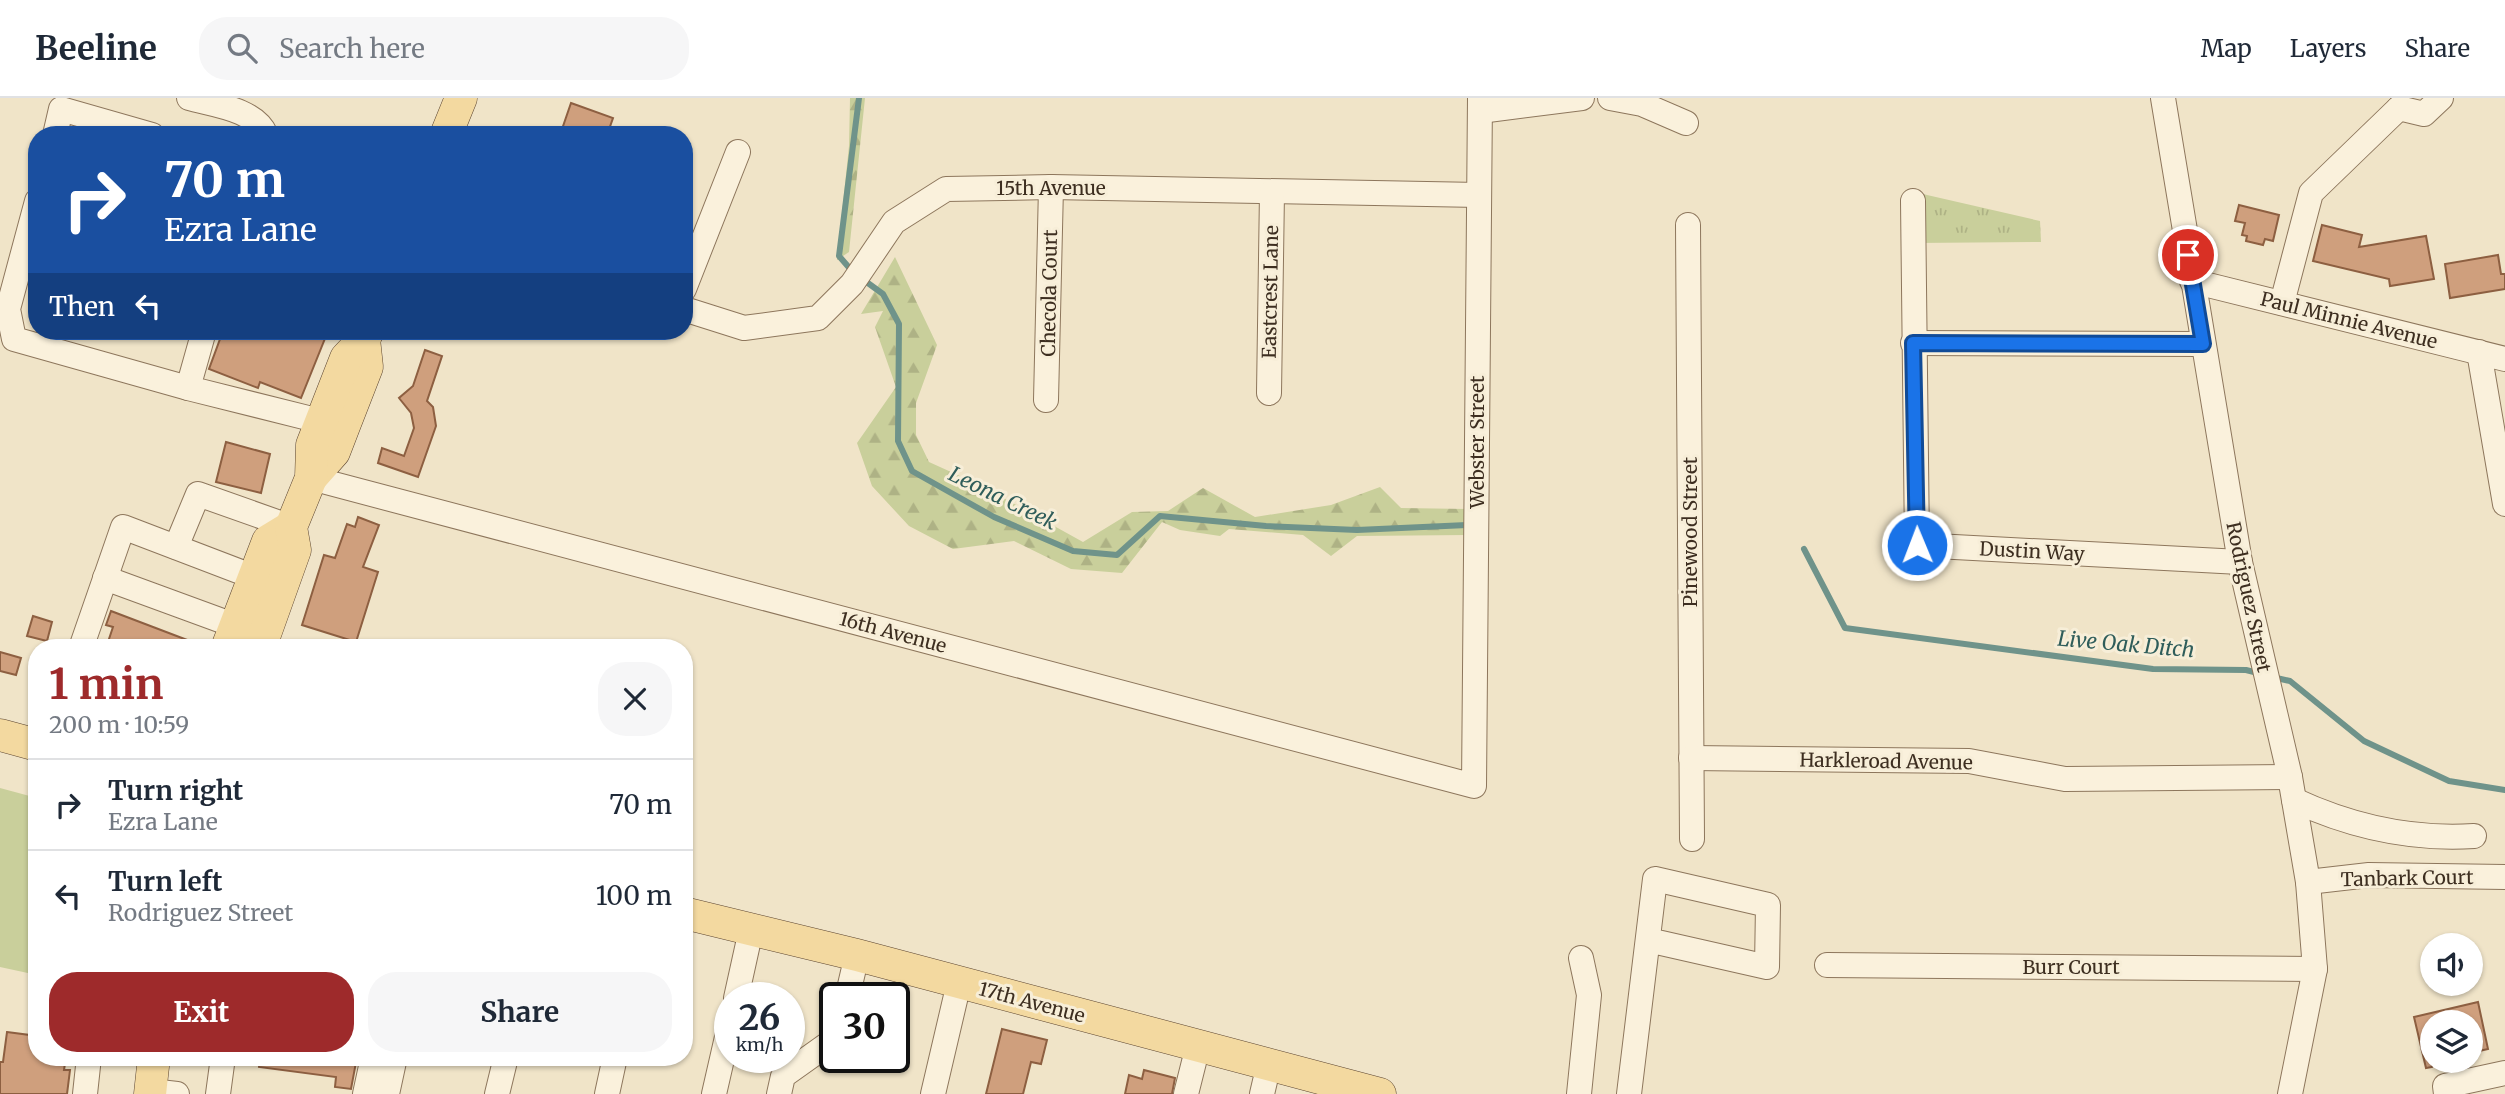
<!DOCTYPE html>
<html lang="en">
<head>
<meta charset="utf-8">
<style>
	:root { --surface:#fff; --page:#f6f6f7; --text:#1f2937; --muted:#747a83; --line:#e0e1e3; --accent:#9e2a2b }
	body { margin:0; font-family:Merriweather,serif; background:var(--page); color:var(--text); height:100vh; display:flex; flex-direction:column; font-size:26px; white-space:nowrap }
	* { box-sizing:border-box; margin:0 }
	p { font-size:23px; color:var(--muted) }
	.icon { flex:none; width:38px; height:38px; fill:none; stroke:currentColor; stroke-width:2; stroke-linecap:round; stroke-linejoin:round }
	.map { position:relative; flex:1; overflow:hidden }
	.sheet { position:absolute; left:28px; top:541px; width:665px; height:427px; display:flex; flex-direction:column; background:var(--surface); border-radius:28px; box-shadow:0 2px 5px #0004 }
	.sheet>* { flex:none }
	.banner { position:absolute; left:28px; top:28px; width:665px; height:214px; border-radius:28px; box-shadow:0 2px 5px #0004; background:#1a4fa0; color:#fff; overflow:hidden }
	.fabs { position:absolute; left:2420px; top:835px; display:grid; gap:14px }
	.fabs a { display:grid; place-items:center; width:63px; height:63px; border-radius:50%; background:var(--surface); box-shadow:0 2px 5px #0004; font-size:35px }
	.speed { position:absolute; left:714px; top:884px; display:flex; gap:14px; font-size:35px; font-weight:700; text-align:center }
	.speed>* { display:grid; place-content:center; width:91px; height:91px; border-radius:50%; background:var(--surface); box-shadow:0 2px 5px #0004; line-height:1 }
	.speed small { font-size:18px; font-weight:400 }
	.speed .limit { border:4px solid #111; border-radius:10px; background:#fff; color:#111 }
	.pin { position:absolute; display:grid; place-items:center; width:60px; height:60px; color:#fff; margin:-30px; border:4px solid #fff; border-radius:50%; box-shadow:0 2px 7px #0007 }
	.me { position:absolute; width:77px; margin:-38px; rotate:359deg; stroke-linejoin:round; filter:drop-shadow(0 0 5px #0008) }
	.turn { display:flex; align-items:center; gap:24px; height:147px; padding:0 21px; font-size:32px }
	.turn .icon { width:91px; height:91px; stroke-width:2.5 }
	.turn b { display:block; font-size:49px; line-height:60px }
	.then { display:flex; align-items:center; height:66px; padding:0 21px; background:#0003; gap:14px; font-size:26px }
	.round { display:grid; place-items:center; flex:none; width:74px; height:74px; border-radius:28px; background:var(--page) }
	.headline { display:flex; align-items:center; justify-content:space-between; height:119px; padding:0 21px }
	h1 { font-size:42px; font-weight:700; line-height:52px; color:var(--accent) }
	.action { display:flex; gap:14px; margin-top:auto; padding:14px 21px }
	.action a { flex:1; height:80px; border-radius:28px; background:var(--accent); color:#fff; font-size:28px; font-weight:700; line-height:80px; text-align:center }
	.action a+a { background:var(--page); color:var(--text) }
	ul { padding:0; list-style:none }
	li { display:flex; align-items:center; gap:21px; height:91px; padding:0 21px; border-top:2px solid var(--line) }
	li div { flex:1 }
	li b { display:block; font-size:26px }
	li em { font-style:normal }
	header { display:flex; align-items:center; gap:42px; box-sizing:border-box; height:98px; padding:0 35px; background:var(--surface); border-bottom:2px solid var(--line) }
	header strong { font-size:33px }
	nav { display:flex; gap:38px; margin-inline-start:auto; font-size:24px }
	.search { width:490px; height:63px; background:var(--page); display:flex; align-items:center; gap:18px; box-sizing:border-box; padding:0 24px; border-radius:28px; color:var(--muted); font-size:26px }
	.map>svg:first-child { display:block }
</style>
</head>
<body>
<header>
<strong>Beeline</strong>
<div class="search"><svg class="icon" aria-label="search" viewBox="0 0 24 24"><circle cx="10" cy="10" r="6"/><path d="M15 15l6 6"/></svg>Search here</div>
<nav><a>Map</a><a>Layers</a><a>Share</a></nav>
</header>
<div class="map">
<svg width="2505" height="996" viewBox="0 0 2505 996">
	<defs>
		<pattern id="forest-firs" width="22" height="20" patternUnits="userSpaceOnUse" patternTransform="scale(1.75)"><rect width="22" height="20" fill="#c9cf9b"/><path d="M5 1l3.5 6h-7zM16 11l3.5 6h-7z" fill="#aeb285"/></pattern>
		<pattern id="park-tufts" width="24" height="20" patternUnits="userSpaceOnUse" patternTransform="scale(1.75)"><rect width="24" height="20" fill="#c9cf9b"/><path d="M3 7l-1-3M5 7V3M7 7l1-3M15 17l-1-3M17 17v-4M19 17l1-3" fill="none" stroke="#aeb285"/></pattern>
	</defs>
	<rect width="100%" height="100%" fill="#f0e4c8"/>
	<polygon fill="#c9cf9b" points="0,690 37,700 37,877 0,869"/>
	<g fill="url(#forest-firs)">
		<polygon points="850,0 865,0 849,154 837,162 849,48"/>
		<polygon points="895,159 937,247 916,305 916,337 929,364 982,388 1083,444 1132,414 1168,413 1203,390 1255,419 1331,407 1380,389 1401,410 1468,411 1468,437 1357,438 1331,458 1303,437 1229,431 1220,438 1180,432 1162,424 1122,475 1071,471 1014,443 953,451 909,428 872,388 857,345 896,289 875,229 883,213 861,216"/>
	</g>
	<polygon fill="url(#park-tufts)" points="1914,94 2040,123 2041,144 1915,145"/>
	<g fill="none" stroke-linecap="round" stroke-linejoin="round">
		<g stroke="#6f938a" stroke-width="6">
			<polyline points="852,173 839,158 859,0"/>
			<polyline points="861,180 883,196 899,226 898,343 912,373 994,419 1073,453 1117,457 1160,418 1266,428 1357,432 1467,427"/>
			<polyline points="1804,451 1845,530 2153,571 2246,572 2258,575"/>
			<polyline points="2272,579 2290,583 2364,643 2449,683 2505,692"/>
		</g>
	</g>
	<g fill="#cf9f7d" stroke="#8d5f41" stroke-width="2">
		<polygon points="571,5 613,20 607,37 560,37"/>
		<polygon points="2239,107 2279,117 2273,143 2265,141 2263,147 2246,143 2247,138 2242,137 2245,125 2235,123"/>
		<polygon points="2322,127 2362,137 2359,149 2426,138 2434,181 2390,188 2389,181 2313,163"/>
		<polygon points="2498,157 2501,176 2505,176 2505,191 2450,200 2445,166"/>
		<polygon points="223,233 328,233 301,300 260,284 258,290 209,271"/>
		<polygon points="425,252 442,258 427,303 433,309 436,328 418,379 378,365 382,350 404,358 414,330 411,315 399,300 413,288"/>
		<polygon points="226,344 270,356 261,395 216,384"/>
		<polygon points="358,419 379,427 363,469 378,474 356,544 302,527 324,457 335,460 347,426 355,429"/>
		<polygon points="111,513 203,548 203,550 106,550 113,529 106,527"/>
		<polygon points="33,518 52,524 47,543 27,538"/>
		<polygon points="0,554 21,560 16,577 0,573"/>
		<polygon points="2478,904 2488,951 2471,955 2471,924 2432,924 2432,969 2426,970 2414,919"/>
		<polygon points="1002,931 1047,942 1041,966 1031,964 1023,996 986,996"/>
		<polygon points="7,934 37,938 37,959 66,959 64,972 70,972 67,996 0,996 0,964 3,964"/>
		<polygon points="260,959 357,959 351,991 335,989 336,979 259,969"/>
		<polygon points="1144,972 1175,980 1172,996 1125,996 1129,977 1142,981"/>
	</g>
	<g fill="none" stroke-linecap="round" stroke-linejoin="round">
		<g stroke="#8d765c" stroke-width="26">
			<g id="minor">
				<path d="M189 0C214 7 255 11 266 37"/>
				<polyline points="1610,0 1642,6 1686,25"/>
				<polyline points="2163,0 2240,464 2290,679 2308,784 2315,871 2290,996"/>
				<polyline points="2399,10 2424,16 2441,0"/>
				<polyline points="1480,13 1582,0"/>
				<polyline points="55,37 61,11 152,37"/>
				<polyline points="37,103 8,211 14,241 188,290"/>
				<polyline points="1913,103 1917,447 2240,464"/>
				<polyline points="1688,127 1692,741"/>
				<polyline points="2192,183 2505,261"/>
				<polyline points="684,191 738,54"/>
				<polyline points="2282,205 2311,95 2399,10"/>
				<polyline points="684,211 744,230 818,220 852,186 894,124 946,91 1051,89 1479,97"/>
				<polyline points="204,233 188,290 320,323"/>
				<polyline points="1913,245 2203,246"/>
				<polyline points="2479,254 2505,406"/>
				<polyline points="1269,295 1272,94"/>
				<polyline points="1046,302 1051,89"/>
				<polyline points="311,380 1474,688 1480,0"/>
				<polyline points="176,449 198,396 291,429"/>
				<polyline points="105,480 236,528"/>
				<polyline points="81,550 123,429 254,479"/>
				<polyline points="1691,660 1969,663 2065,681 2290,679"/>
				<path d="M2294 702C2352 729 2410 742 2474 738"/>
				<polyline points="2308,784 2369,777 2505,779"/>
				<polyline points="1827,867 2315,871"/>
				<polyline points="736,900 751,832"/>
				<polyline points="847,900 857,857"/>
				<polyline points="151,993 177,996"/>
				<polyline points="85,996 89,959"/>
				<polyline points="218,996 223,959"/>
				<polyline points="365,996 373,959"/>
				<polyline points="387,996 395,959"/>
				<polyline points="497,996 506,959"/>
				<polyline points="607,996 615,959"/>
				<polyline points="714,996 730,926"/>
				<polyline points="779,996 783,978 835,941"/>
				<polyline points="933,996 959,885"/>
				<polyline points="1186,996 1198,948"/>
				<polyline points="1262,996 1269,966"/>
				<polyline points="1579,996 1589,897 1581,860"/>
				<polyline points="1629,996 1655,781 1768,807 1767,869 1648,842"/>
				<polyline points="2446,996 2445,988 2505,975"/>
			</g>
		</g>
		<g stroke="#5b4430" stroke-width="33">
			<g id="major">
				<polyline points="446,37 461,0"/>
				<polyline points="311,380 334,354 344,328 367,269 364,241"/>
				<polyline points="227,550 268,443 291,429"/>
				<polyline points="260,550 295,452 291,429 311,380 312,347 346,260 364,241 368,233"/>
				<polyline points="0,637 37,647"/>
				<polyline points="684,815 857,857 1380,996"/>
				<polyline points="150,996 154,959"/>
			</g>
		</g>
		<use href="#minor" stroke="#faf1dc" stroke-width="24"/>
		<use href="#major" stroke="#f3d9a0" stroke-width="32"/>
	</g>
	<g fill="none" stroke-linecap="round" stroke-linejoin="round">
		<g stroke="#114b97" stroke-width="18">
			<polyline id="route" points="1917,447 1913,245 2203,246 2188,157"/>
		</g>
		<use href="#route" stroke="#1a73e8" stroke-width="12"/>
	</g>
	<g text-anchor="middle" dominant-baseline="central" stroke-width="6" stroke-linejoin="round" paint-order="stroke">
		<g font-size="19" fill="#3d2e20" stroke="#f7eed8">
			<text x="1051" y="90">15th Avenue</text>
			<text transform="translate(1270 194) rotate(-89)">Eastcrest Lane</text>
			<text transform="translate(1049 195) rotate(-89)">Checola Court</text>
			<text transform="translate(2349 222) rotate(14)">Paul Minnie Avenue</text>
			<text transform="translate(1477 344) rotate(-90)">Webster Street</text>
			<text transform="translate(1690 434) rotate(-90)">Pinewood Street</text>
			<text transform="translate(2032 453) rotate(3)">Dustin Way</text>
			<text transform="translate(2249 499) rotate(78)">Rodriguez Street</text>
			<text transform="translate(893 534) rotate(15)">16th Avenue</text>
			<text transform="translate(1886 663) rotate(1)">Harkleroad Avenue</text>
			<text transform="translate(2407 780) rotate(-1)">Tanbark Court</text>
			<text x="2071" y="869">Burr Court</text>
			<text transform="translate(1032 904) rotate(15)">17th Avenue</text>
		</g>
		<g font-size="21" font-style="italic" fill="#2f5d5a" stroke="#f7eed8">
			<text transform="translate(1003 400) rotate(26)">Leona Creek</text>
			<text transform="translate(2126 546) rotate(5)">Live Oak Ditch</text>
		</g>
	</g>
</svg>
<div class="fabs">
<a><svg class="icon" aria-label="sound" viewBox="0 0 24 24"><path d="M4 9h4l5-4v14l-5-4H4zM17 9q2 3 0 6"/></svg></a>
<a><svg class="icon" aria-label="layers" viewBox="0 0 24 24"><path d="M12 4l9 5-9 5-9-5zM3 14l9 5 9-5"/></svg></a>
</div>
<div class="speed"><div>26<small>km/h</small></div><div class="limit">30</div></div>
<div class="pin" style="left:2188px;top:157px;background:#d93025"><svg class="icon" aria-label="arrive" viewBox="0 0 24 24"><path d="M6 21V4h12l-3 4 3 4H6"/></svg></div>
<svg class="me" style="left:1917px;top:447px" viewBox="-20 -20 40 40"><circle r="17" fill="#1a73e8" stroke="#fff" stroke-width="3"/><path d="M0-11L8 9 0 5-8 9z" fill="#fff"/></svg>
<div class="banner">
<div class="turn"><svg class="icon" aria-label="right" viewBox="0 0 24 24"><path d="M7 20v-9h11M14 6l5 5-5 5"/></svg><div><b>70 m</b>Ezra Lane</div></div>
<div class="then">Then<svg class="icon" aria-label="left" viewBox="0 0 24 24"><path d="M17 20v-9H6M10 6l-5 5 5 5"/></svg></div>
</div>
<section class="sheet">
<div class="headline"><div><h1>1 min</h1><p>200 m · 10:59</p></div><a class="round"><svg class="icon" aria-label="close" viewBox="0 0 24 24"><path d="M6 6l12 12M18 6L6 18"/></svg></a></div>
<ul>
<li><svg class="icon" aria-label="right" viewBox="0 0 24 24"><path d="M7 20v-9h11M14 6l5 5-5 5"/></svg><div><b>Turn right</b><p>Ezra Lane</p></div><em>70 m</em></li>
<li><svg class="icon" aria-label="left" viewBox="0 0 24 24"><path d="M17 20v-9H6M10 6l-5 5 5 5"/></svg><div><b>Turn left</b><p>Rodriguez Street</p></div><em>100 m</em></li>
</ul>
<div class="action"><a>Exit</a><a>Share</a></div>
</section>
</div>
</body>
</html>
